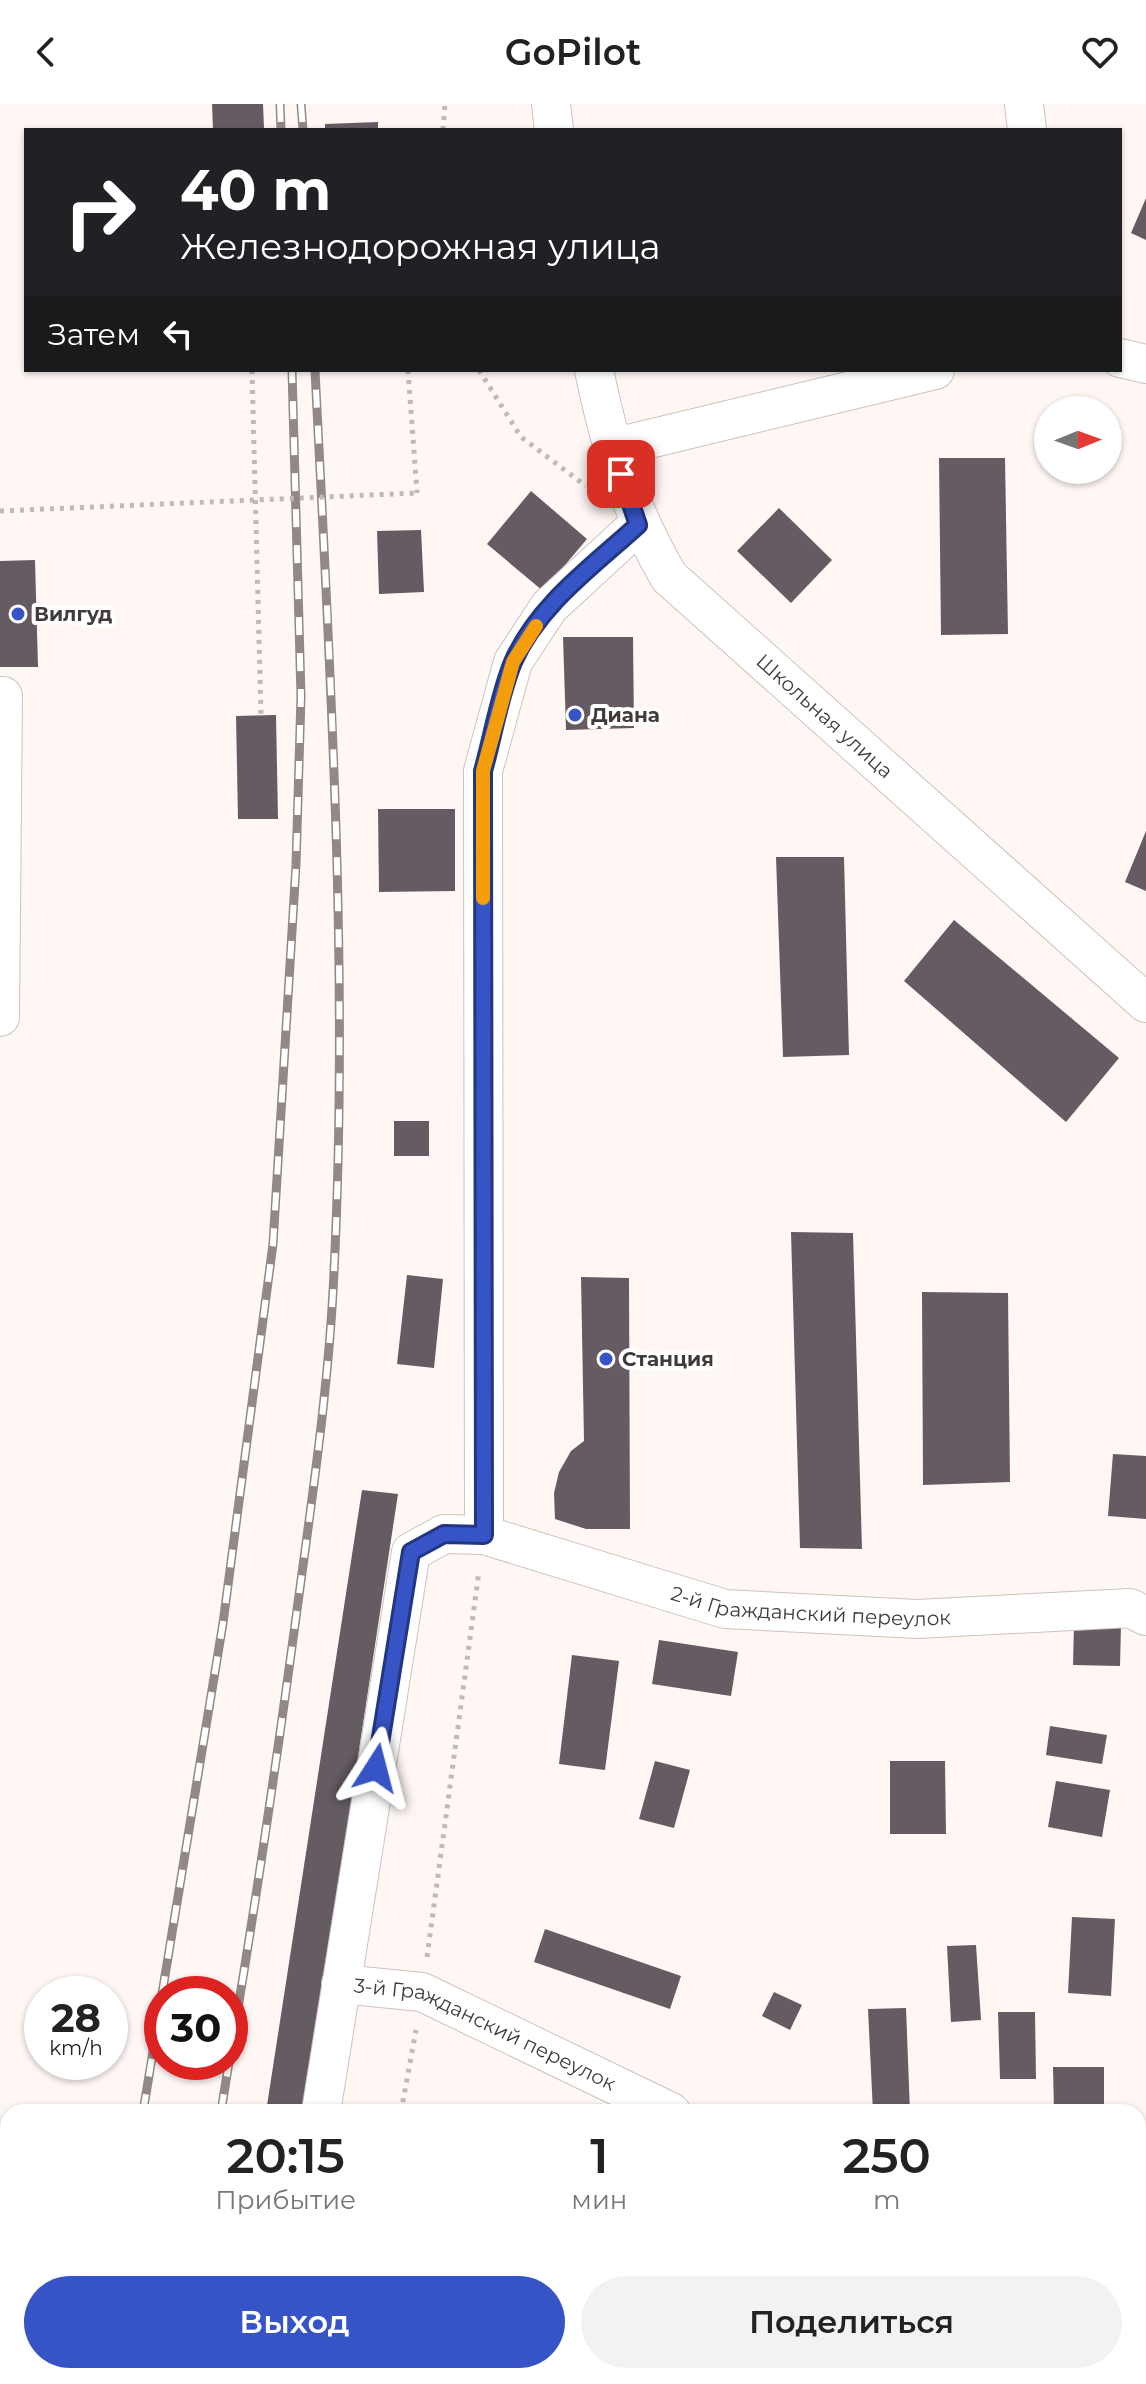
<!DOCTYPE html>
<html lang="ru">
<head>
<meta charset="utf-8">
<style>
	:root { --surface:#fff; --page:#f2f2f2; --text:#222; --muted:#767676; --accent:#3654c5 }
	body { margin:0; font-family:Montserrat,sans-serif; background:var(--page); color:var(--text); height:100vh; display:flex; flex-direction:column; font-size:30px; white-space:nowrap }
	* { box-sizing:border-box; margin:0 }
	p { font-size:26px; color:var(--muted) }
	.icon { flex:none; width:44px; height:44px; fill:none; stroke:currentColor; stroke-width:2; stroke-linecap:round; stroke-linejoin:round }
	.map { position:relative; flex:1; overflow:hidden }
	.details { position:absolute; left:0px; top:2000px; width:1146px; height:280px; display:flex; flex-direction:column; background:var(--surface); border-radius:24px 24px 0 0; box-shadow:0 2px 6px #0004 }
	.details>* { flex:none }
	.top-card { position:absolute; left:24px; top:24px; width:1098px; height:244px; border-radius:0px; box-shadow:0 2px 6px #0004; background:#202124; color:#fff; overflow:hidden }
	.needle { width:52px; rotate:89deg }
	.fabs { position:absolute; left:1034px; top:292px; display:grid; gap:16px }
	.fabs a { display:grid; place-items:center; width:88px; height:88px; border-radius:50%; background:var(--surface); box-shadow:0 2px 6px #0004; font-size:40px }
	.speed { position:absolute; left:24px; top:1872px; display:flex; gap:16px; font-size:40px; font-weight:700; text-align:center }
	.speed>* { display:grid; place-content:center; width:104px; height:104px; border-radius:50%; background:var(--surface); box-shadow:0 2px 6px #0004; line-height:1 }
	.speed small { font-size:20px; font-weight:400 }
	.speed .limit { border:12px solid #d22; background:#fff; color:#111 }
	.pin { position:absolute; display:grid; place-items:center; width:68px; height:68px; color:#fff; margin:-34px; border-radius:16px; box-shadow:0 4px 12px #0006 }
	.me { position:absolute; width:88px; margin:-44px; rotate:9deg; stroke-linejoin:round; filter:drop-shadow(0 0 6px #0008) }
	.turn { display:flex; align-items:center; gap:28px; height:168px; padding:0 24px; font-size:36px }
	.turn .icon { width:104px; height:104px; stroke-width:2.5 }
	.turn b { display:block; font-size:56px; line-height:68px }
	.then { display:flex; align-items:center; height:76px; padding:0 24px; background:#0003; gap:16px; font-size:30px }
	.eta { display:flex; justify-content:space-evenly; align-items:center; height:136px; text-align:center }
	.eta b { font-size:48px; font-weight:600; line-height:56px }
	.cta { display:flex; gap:16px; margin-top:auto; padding:16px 24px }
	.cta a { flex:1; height:92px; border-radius:48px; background:var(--accent); color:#fff; font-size:32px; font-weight:600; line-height:92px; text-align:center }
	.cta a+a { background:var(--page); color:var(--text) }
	header { display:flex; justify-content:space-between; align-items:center; height:104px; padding:0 24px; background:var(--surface); font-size:36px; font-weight:600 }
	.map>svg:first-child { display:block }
</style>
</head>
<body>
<header><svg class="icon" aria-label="back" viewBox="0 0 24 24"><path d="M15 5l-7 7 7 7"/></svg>GoPilot<svg class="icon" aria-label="heart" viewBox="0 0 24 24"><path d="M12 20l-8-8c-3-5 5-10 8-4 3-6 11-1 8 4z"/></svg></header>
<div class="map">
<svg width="1146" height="2280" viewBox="0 0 1146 2280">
	<rect width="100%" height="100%" fill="#fff7f4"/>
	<g fill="#645b63">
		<polygon points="212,0 263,0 264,24 213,26"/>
		<polygon points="378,18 378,26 325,26 325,20"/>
		<polygon points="1146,94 1146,136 1131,129"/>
		<polygon points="939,354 1005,354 1008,530 941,531"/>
		<polygon points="531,387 587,435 543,487 487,440"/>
		<polygon points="779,404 832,456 791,499 737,447"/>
		<polygon points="421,426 424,488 379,490 377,427"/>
		<polygon points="35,456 38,563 0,563 0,457"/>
		<polygon points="563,533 633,533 634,624 566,626"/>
		<polygon points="276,611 278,715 238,715 236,612"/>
		<polygon points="378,705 455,705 455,787 379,788"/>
		<polygon points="1146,727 1146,787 1125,778"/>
		<polygon points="776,753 844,753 849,951 783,953"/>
		<polygon points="954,816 1119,954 1066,1018 904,877"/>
		<rect x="394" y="1017" width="35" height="35"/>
		<polygon points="791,1128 853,1129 862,1445 800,1444"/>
		<polygon points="407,1171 443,1175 434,1264 397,1260"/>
		<polygon points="581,1173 629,1174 630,1425 586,1425 555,1415 554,1389 559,1368 571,1347 584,1337"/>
		<polygon points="922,1188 1008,1189 1010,1378 923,1381"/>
		<polygon points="1113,1350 1146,1352 1146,1415 1108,1412"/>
		<polygon points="362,1386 398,1390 304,2008 266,2008"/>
		<polygon points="1074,1520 1121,1521 1120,1562 1073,1561"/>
		<polygon points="659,1536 738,1548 731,1592 652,1580"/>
		<polygon points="572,1551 619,1557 605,1666 559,1660"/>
		<polygon points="1050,1622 1107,1631 1102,1660 1046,1651"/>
		<polygon points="655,1657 690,1666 674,1724 639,1715"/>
		<polygon points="890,1657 945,1657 946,1730 890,1730"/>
		<polygon points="1056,1677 1110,1686 1102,1733 1048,1723"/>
		<polygon points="1072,1813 1115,1815 1111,1892 1068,1889"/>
		<polygon points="545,1825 681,1872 670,1905 534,1858"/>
		<polygon points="976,1841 981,1916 951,1918 947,1842"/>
		<polygon points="774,1888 802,1901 790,1926 762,1912"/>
		<polygon points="906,1904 910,2008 873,2008 868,1905"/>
		<polygon points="998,1908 1035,1908 1036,1975 1000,1975"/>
		<polygon points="1053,1963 1104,1963 1104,2008 1054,2008"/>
		<polygon points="230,2272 267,2272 266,2280 229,2280"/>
		<polygon points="623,2272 653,2272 649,2280 639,2280"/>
		<polygon points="756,2272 772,2272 791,2280 753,2280"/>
		<polygon points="968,2272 1015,2272 1011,2280 964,2280"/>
	</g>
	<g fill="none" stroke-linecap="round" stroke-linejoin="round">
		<g stroke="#cec2bd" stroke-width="40">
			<g id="minor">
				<polyline points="551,0 554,26"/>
				<polyline points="1024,0 1027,26"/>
				<polyline points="1120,254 1146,260"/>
				<path id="s1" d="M594 266C610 344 629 404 669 473L1146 899"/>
				<polyline points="612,344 935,266"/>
				<polyline points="0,592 3,592 0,913"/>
				<polyline points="484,1431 483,667 513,558 549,503 638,421"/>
				<path id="s2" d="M341 1880 422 1888 671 2008"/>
				<path id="s3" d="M321 2008 411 1448 444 1430 484 1431 725 1505 917 1515 1130 1504 1146 1512"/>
				<polyline points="1138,2175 1146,2157"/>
				<polyline points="1138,2233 1146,2236"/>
				<polyline points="279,2280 281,2272"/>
				<polyline points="1095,2280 1098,2272"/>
			</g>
		</g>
		<g stroke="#c0b9b6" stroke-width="5" stroke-dasharray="4 6" stroke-linecap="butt">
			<polyline points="443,26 445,0"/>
			<polyline points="252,266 261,611"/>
			<polyline points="408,266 417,389"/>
			<polyline points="479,266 521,333 586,382"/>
			<polyline points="427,1853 479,1467"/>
			<polyline points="401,2008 416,1926"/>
			<polyline points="354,2280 356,2272"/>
		</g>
		<use href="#minor" stroke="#fff" stroke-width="38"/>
		<g stroke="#908987" stroke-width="9">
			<g id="rail">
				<polyline points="280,0 281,26"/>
				<polyline points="301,0 303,26"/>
				<polyline points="162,1890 223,1519 273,1140 296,761 301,592 292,266"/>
				<path d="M230 1952C255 1804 277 1655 297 1506 312 1394 329 1281 334 1168 349 868 330 566 315 266"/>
				<polyline points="143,2008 162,1893"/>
				<polyline points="221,2008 229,1958"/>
				<polyline points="99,2280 100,2272"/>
				<polyline points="173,2280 175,2272"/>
			</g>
		</g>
		<use href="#rail" stroke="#fff" stroke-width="6" stroke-dasharray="18" stroke-linecap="butt"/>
		<polyline stroke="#c0b9b6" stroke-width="5" stroke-dasharray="4 6" stroke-linecap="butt" points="0,407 417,389"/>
	</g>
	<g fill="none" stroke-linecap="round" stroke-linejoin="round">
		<g stroke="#233780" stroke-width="20">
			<path id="route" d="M376 1664 411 1448 444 1430 484 1431 483 667C493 632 499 592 513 558 538 501 593 462 638 421L621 370"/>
		</g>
		<use href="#route" stroke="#3654c5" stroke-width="14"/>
		<polyline stroke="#f59e0b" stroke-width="14" points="483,794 483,667 513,558 536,522"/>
	</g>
	<g fill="#3654c5" stroke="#fff" stroke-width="3">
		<circle cx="18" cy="510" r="8"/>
		<circle cx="575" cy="611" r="8"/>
		<circle cx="606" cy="1255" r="8"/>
	</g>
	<g text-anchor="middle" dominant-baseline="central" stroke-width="8" stroke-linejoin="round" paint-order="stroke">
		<g font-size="20" font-weight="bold" fill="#403b39" stroke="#fff" text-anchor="start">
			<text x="34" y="510">Вилгуд</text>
			<text x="591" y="611">Диана</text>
			<text x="622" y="1255">Станция</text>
		</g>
		<g font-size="20" fill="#403b39" stroke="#fff">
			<text stroke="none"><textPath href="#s1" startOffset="430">Школьная улица</textPath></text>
			<text stroke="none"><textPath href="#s3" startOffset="982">2-й Гражданский переулок</textPath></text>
			<text stroke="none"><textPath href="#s2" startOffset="154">3-й Гражданский переулок</textPath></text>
		</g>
	</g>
</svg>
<div class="fabs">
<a><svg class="needle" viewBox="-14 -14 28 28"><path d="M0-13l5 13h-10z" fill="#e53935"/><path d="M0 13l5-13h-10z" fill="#767676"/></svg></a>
</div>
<div class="speed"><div>28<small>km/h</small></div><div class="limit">30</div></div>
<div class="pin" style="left:621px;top:370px;background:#d93025"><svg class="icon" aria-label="arrive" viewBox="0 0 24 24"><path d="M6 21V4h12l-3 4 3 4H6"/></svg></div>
<svg class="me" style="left:376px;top:1664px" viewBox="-20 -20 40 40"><path d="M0-17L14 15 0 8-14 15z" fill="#3654c5" stroke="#fff" stroke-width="4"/></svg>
<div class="top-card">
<div class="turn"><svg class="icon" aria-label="right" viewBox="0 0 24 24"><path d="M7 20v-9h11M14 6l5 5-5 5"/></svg><div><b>40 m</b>Железнодорожная улица</div></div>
<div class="then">Затем<svg class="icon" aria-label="left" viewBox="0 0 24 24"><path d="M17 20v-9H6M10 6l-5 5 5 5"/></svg></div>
</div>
<section class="details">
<div class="eta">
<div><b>20:15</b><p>Прибытие</p></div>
<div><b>1</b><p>мин</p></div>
<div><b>250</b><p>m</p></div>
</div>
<div class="cta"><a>Выход</a><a>Поделиться</a></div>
</section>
</div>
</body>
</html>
